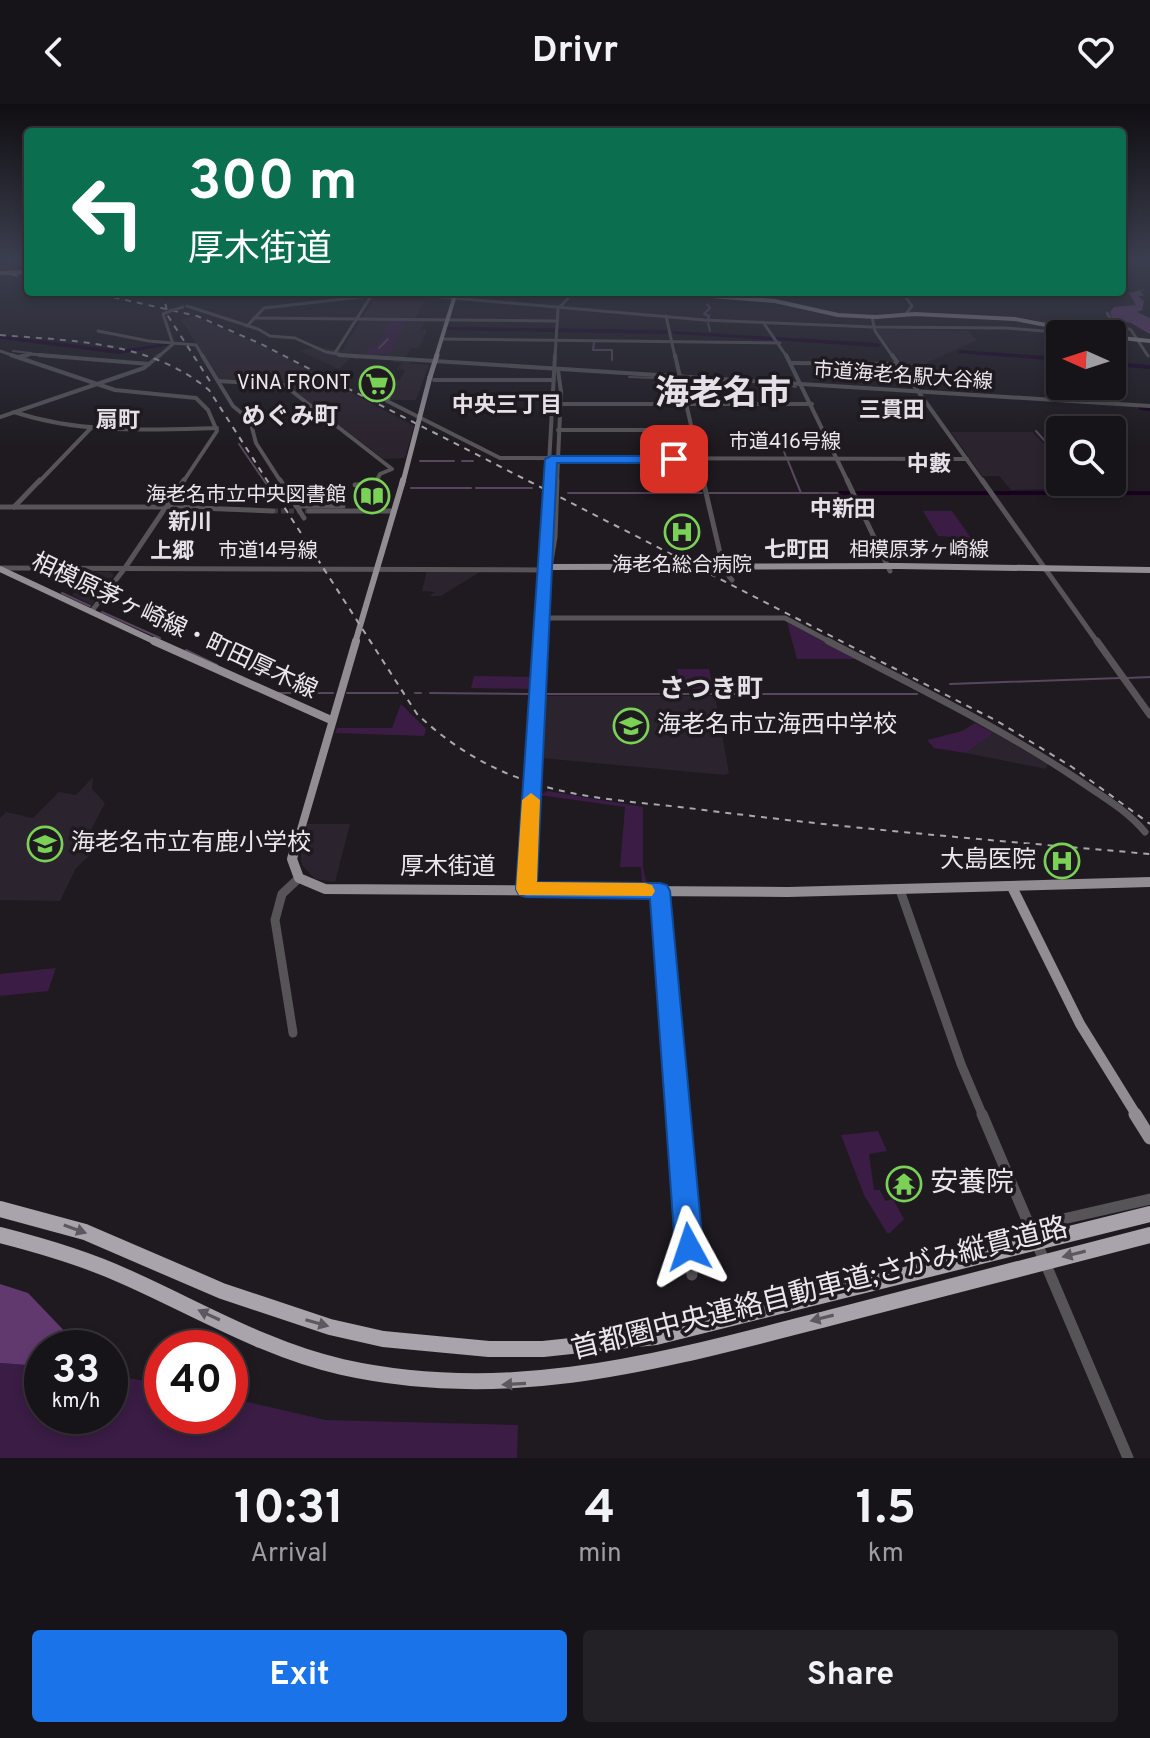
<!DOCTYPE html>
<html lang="en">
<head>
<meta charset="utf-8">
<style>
	:root { --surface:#161418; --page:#232125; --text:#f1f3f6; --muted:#9e9ea2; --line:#353337; --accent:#1a73e8 }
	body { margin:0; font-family:Overpass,"Noto Sans JP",sans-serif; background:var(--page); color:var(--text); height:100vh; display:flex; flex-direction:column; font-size:30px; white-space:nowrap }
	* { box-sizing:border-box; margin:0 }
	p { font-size:26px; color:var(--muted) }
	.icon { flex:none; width:44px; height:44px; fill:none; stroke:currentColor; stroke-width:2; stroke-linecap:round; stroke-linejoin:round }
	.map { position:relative; height:1354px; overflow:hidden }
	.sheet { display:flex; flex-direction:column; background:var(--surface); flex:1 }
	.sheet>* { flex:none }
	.guide { position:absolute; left:24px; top:24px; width:1102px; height:168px; border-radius:8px; box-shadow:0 4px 12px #0003,0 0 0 2px var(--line); background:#0b6e4f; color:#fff; overflow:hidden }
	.needle { width:52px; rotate:273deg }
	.buttons { position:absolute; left:1046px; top:216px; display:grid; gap:16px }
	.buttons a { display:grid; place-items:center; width:80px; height:80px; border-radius:8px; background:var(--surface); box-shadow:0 4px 12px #0003,0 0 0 2px var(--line); font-size:40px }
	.speed { position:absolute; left:24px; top:1226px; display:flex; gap:16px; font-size:40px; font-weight:700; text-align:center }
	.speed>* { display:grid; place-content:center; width:104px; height:104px; border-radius:50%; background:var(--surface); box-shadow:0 4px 12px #0003,0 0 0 2px var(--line); line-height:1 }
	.speed small { font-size:20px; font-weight:400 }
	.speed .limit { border:12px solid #d22; background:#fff; color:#111 }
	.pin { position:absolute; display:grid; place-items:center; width:68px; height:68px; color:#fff; margin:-34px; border-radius:16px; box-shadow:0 4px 12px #0006 }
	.me { position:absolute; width:88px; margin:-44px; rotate:355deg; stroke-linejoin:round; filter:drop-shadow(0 0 6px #0008) }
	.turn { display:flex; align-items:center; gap:28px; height:168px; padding:0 32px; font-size:36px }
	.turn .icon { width:104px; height:104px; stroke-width:2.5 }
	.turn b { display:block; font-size:56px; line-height:68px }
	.eta { display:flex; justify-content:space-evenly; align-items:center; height:136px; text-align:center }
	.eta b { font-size:48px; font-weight:700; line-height:56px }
	.action { display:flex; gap:16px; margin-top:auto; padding:16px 32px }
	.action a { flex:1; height:92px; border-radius:8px; background:var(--accent); color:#fff; font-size:32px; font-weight:700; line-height:92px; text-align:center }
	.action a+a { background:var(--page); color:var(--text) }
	header { display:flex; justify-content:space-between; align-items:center; height:104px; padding:0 32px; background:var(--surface); font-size:36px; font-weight:700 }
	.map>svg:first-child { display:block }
</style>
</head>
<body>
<header><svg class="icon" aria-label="back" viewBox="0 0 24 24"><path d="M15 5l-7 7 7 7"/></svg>Drivr<svg class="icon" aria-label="heart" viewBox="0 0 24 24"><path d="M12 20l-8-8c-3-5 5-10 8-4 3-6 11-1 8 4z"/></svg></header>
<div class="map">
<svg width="1150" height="1354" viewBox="0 0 1150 1354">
	<rect width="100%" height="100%" fill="#1e1a20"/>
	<g fill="#2b232d">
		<polygon points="373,197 424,197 415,216 426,217 421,225 427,226 419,244 411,244 406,253 413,254 410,259 429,261 416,296 382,296 358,283 366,280 361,277 377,273 400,276 405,266 397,265 402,259 393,258 396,254 353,251 339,265 300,247 317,243 342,246"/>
		<polygon points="194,212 267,244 414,322 405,354 383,355 282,277 219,275 181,216"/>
		<polygon points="875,225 968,227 977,236 906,268"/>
		<polygon points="951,328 1032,328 1060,356 1060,378 1080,378 1086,384 1011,386 999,372 982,372"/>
		<polygon points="427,466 483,466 441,492 429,492 435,488 422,487"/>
		<polygon points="90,468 110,468 114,471 92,501 72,491"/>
		<polygon points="542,592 715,592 729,669 725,671 541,654"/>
		<polygon points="994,629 1048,660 1046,665 966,649"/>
		<polygon points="93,673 92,685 105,699 90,728 90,751 76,764 60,797 0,796 0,714 6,708 33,714 59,688 76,691"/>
		<polygon points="307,720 350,720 335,778 315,775 302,761 300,747"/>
	</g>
	<g fill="#3a1c44">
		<polygon points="390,216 408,216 390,249 364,251 368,244 378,241"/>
		<polygon points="923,407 952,407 971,434 938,432"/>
		<polygon points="787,518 854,554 854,555 797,555"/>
		<polygon points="677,565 709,565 713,585 680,585"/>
		<polygon points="474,572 532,573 531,585 471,584"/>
		<polygon points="401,600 426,625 424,632 335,629 337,624 392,624"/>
		<polygon points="975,619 994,629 966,649 934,644 927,636 962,627"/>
		<polygon points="548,687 643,703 643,764 647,780 642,780 641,763 620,763 625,703 539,691"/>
		<polygon points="56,864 48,887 0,892 0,870"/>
		<polygon points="878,1027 887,1047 869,1050 874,1086 880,1086 885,1097 893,1095 904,1115 890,1129 887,1129 864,1091 841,1031"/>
		<polygon points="0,1259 42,1262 42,1312 110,1312 110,1271 162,1280 162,1312 230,1312 230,1294 326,1316 518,1321 517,1354 0,1354"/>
	</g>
	<g fill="#62396f">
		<polygon points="1150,184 1141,187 1144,192 1138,192 1144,197 1142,206 1137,208 1150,214 1150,230 1131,219 1112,214 1110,208 1114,203 1136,201 1129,189"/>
		<polygon points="0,1180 28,1189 74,1237 73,1244 42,1244 42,1262 0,1259"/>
	</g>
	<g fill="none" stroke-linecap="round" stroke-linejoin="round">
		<g stroke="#58465e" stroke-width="2">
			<polyline points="707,200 710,204 704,210 709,212 708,215"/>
			<polyline points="708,219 710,227"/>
			<polyline points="594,239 593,246 612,246 612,256"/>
			<polyline points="379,244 388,235"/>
			<polyline points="13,247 31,249"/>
			<polyline points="629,273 656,274"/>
			<polyline points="792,282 796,283"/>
			<polyline points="1036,327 1060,354"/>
			<polyline points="778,331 786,353"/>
			<polyline points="239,340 269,384"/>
			<polyline points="420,357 454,357"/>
			<polyline points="462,357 473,357"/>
			<polyline points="788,357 801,389"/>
			<polyline points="1081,378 1087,385"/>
			<polyline points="411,384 471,384"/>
			<polyline points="476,384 532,384"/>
			<polyline points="568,389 702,389"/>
			<polyline points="709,389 842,389"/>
			<polyline points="62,489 90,502"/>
			<polyline points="102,508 160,534"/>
			<polyline points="186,546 217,561"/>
			<polyline points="1127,574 1150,573"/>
			<polyline points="950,580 1120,574"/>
			<polyline points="279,589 333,589"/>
			<polyline points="347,589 398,589"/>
			<polyline points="415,589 421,589"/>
			<polyline points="430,589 531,590"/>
			<polyline points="545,590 917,590"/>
		</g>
		<polyline stroke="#190021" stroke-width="4" points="1141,304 1150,305"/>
		<g fill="#190021" fill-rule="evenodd">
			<polygon points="447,223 667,226 670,228 667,230 445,226"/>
			<polygon points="672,227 878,239 881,241 878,243 674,230"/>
			<polygon points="0,231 119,246 168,239 171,241 119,250 0,235"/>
			<polygon points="960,246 1060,253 1060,257 958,249"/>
			<polygon points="1112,258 1150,261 1150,265 1112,262"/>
			<polygon points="839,387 1150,387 1150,391 842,391 838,389"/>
		</g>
		<polyline stroke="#3d393f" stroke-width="5" stroke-dasharray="5 3" stroke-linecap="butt" points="273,407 309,407"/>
		<g stroke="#565457" stroke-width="3">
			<polyline points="902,188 912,202 906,210"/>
			<polyline points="187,202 258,225 270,232 295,234 326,248 357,253"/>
			<polyline points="170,207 163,210 173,240"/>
			<polyline points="1107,209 1111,216 1131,226 1148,252"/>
			<polyline points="666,212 675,253"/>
			<polyline points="872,213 875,227 893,253"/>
			<polyline points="254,214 557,217"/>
			<polyline points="763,218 787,253"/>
			<polyline points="247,222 264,204 396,189 704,216 873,223 1006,224 1080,230"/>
			<polyline points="98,227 149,237 196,241 203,253"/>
			<polyline points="441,235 780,239"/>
			<polyline points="0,247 17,253"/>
			<polyline points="335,249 373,189"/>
			<polyline points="19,253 31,250 62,253"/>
			<polyline points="158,253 173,240"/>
			<polyline points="555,253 558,205 574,188"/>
		</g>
		<g stroke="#565457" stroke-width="4">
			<polyline points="11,251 115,286 196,294 208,306 217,327 183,378"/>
			<polyline points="39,251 149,260"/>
			<polyline points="202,251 233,302 250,316 256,339 281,378"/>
			<polyline points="339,251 1150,302"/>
			<polyline points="675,251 704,378"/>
			<polyline points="786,251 848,378"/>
			<polyline points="892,251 983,378"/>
			<polyline points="18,253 28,251"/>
			<polyline points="791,259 898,260"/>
			<polyline points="434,276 554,276"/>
			<polyline points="218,277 284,281 392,365 380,370 376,378"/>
			<polyline points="392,284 387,297 500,354 967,355"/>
			<polyline points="556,300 812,300"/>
			<path d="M14 308C81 330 148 326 217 324"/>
			<polyline points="0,313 144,264 160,251"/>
			<polyline points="558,326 692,326"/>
			<polyline points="39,378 90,325"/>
			<polyline points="548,378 555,251"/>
			<polyline points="557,378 561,288 558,266"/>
		</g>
		<g stroke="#565457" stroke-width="5">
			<polyline points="280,376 304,414"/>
			<polyline points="703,376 724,466 732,476"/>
			<polyline points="847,376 890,467"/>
			<polyline points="982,376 1098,539"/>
			<polyline points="355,381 375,380 377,376"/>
			<polyline points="296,402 343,402"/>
			<polyline points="0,403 172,403 273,407"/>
			<polyline points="14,403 40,376"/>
			<polyline points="309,407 394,407"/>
			<polyline points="0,464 545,466 550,463 555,433 557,376"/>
			<polyline points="91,508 125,464 184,376"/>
			<polyline points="543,514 785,514 832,539"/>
			<polyline points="540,539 549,376"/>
		</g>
		<g stroke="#565457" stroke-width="7">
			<path d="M828 537C912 581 998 622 1077 675 1100 691 1127 706 1145 728"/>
			<polyline points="1097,537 1150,611"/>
			<polyline points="528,746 540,537"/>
		</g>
		<g stroke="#565457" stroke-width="9">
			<polyline points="526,785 528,744"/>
			<polyline points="900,786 961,960 983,1012"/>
			<polyline points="660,787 679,1012"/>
			<polyline points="293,929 275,816 282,790 299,774"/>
		</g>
		<g stroke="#565457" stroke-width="11">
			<polyline points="679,1010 692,1171"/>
			<polyline points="982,1010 1128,1354"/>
			<polyline points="1028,1123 1150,1095"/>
		</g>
		<g stroke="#918d93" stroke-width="4">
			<polyline points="0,169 28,168"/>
			<polyline points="661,188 775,197 838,211 876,213 915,210 1015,215 1093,230"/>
			<polyline points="1112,233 1150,237"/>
			<polyline points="436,253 456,188"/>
		</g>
		<polyline stroke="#918d93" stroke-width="5" points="430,273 437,251"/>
		<g stroke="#918d93" stroke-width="6">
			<polyline points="544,463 898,462 1150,466"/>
			<polyline points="0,465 158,539"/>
			<polyline points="355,539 402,380"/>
		</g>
		<g stroke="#918d93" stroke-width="8">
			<polyline points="154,537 331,616"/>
			<polyline points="295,746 356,537"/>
		</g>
		<g stroke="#918d93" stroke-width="10">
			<polyline points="295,744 292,755 299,774 325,785 788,788 1150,778"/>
			<polyline points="1012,783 1080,920 1137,1012"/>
		</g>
		<polyline stroke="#918d93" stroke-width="13" points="1135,1010 1150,1034"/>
		<g stroke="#aba8ad" stroke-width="2" stroke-dasharray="6 6" stroke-linecap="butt">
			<polyline points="0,168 28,174"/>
			<polyline points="90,188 197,212 261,240 997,617 1072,663 1150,720"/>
			<polyline points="163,188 168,212 213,282"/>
			<path d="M0 231C73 237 150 237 209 286L417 610C450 641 487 664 530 678 586 697 646 698 704 706 852 725 1001 737 1150 750"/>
		</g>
		<polyline stroke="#565457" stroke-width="3" points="170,207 183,203"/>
		<polyline stroke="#918d93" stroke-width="5" points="403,378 430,273"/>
		<polyline stroke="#918d93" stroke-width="6" points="402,380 403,376"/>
		<g stroke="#a9a3ab" stroke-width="16">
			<polyline points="0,1105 85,1128 222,1187 330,1223 383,1235 489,1245 543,1245 656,1233 1150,1110"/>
			<path d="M0 1131C43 1142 85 1154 126 1173 196 1204 266 1246 342 1263 513 1301 664 1256 829 1214 936 1186 1043 1159 1150 1131"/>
		</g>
	</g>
	<defs><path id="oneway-solid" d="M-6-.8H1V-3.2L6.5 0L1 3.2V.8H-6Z" transform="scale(2)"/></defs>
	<g fill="#5d585f">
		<use href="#oneway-solid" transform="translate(75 1125) rotate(20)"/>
		<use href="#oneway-solid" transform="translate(1074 1150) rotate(166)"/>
		<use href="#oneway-solid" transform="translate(209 1211) rotate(-155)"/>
		<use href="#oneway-solid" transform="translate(822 1214) rotate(166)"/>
		<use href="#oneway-solid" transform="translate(317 1219) rotate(16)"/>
		<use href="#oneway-solid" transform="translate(514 1280) rotate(177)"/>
	</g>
	<linearGradient id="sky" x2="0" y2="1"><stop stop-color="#100e12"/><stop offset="0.45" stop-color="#3b3e4e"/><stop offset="1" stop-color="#3b3e4e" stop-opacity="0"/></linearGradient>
	<rect width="1150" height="344" fill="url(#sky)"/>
	<polygon fill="#1a73e8" stroke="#114b97" stroke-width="2" points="551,352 674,352 680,355 674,359 557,359 537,778 660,779 667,781 670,787 703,1143 699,1153 689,1157 679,1153 675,1143 650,795 526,793 519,791 516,785 545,355"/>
	<polygon fill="#f59e0b" points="531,689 540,696 537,778 645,779 652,781 655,787 652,792 519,791 516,785 522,696"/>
	<defs>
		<g id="supermarket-ring" transform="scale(1.8)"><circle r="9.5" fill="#1e1a20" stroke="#7ad156" stroke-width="1.5"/><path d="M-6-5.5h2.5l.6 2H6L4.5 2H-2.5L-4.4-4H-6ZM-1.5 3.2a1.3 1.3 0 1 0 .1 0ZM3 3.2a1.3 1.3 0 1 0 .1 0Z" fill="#7ad156"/></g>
		<g id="library-ring" transform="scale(1.8)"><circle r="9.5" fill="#1e1a20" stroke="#7ad156" stroke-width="1.5"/><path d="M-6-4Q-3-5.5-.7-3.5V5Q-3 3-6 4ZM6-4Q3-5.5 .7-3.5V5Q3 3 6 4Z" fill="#7ad156"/></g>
		<g id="hospital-ring" transform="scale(1.8)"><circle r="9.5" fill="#1e1a20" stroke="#7ad156" stroke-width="1.5"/><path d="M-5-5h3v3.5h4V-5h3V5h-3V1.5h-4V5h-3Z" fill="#7ad156"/></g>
		<g id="school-ring" transform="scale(1.8)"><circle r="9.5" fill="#1e1a20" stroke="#7ad156" stroke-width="1.5"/><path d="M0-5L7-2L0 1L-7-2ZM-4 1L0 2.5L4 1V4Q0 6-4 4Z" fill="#7ad156"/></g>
		<g id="temple-ring" transform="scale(1.8)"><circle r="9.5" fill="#1e1a20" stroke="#7ad156" stroke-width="1.5"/><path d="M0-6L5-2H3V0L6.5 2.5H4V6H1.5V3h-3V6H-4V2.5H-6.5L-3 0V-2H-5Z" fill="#7ad156"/></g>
	</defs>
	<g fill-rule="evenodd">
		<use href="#supermarket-ring" x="377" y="280"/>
		<use href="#library-ring" x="372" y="392"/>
		<use href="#hospital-ring" x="682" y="428"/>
		<use href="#school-ring" x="631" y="622"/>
		<use href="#school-ring" x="45" y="740"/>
		<use href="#hospital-ring" x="1062" y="757"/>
		<use href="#temple-ring" x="904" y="1080"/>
	</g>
	<g text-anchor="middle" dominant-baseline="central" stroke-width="7" stroke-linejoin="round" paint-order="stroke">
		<g font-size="20" fill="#ebe8ec" stroke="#1e1a20">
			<text transform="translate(903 273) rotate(4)">市道海老名駅大谷線</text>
			<text x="785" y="339">市道416号線</text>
			<text x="919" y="447">相模原茅ヶ崎線</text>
			<text x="268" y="448">市道14号線</text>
		</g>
		<g font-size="20" fill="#ebe8ec" stroke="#1e1a20" text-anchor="end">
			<text x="351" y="280">ViNA FRONT</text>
			<text x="346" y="392">海老名市立中央図書館</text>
			<text x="682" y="462" text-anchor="middle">海老名総合病院</text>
		</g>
		<g font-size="22" font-weight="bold" fill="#e5dfe7" stroke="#1e1a20">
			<text x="507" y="302">中央三丁目</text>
			<text x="892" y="307">三貫田</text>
			<text x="118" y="317">扇町</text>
			<text x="929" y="361">中藪</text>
			<text x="843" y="406">中新田</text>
			<text x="190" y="419">新川</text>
			<text x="797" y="447">七町田</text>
			<text x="172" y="448">上郷</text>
		</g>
		<g font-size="24" font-weight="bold" fill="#e5dfe7" stroke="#1e1a20">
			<text x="290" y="314">めぐみ町</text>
		</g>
		<g font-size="24" fill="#ebe8ec" stroke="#1e1a20">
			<text transform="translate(174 523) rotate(25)">相模原茅ヶ崎線・町田厚木線</text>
			<text x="448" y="764">厚木街道</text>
		</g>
		<g font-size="24" fill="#ebe8ec" stroke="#1e1a20" text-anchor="start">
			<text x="657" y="622">海老名市立海西中学校</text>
			<text x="71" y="740">海老名市立有鹿小学校</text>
			<text x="1036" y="757" text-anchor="end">大島医院</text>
		</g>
		<g font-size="26" font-weight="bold" fill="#e5dfe7" stroke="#1e1a20">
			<text x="711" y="586">さつき町</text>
		</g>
		<g font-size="28" fill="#ebe8ec" stroke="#1e1a20" text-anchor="start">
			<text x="930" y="1080">安養院</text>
		</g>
		<g font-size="28" fill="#ebe8ec" stroke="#1e1a20">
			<text transform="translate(820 1186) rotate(-14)">首都圏中央連絡自動車道;さがみ縦貫道路</text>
		</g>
		<g font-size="34" font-weight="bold" fill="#e5dfe7" stroke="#1e1a20">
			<text x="723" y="291">海老名市</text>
		</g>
	</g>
</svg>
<div class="buttons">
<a><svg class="needle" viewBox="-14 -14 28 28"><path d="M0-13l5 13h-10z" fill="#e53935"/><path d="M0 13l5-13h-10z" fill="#9e9ea2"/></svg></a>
<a><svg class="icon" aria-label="search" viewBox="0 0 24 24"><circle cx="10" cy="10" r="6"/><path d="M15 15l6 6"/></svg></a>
</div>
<div class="speed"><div>33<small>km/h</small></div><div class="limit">40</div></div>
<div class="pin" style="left:674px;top:355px;background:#d93025"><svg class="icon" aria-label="arrive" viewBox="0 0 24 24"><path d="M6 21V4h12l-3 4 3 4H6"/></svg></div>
<svg class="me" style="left:689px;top:1143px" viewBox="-20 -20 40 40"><path d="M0-17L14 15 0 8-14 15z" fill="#1a73e8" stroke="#fff" stroke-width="4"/></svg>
<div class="guide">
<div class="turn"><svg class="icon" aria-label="left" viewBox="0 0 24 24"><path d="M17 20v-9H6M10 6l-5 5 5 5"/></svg><div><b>300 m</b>厚木街道</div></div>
</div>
</div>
<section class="sheet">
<div class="eta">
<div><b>10:31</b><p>Arrival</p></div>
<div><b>4</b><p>min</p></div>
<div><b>1.5</b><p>km</p></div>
</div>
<div class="action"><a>Exit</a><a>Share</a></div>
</section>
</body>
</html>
